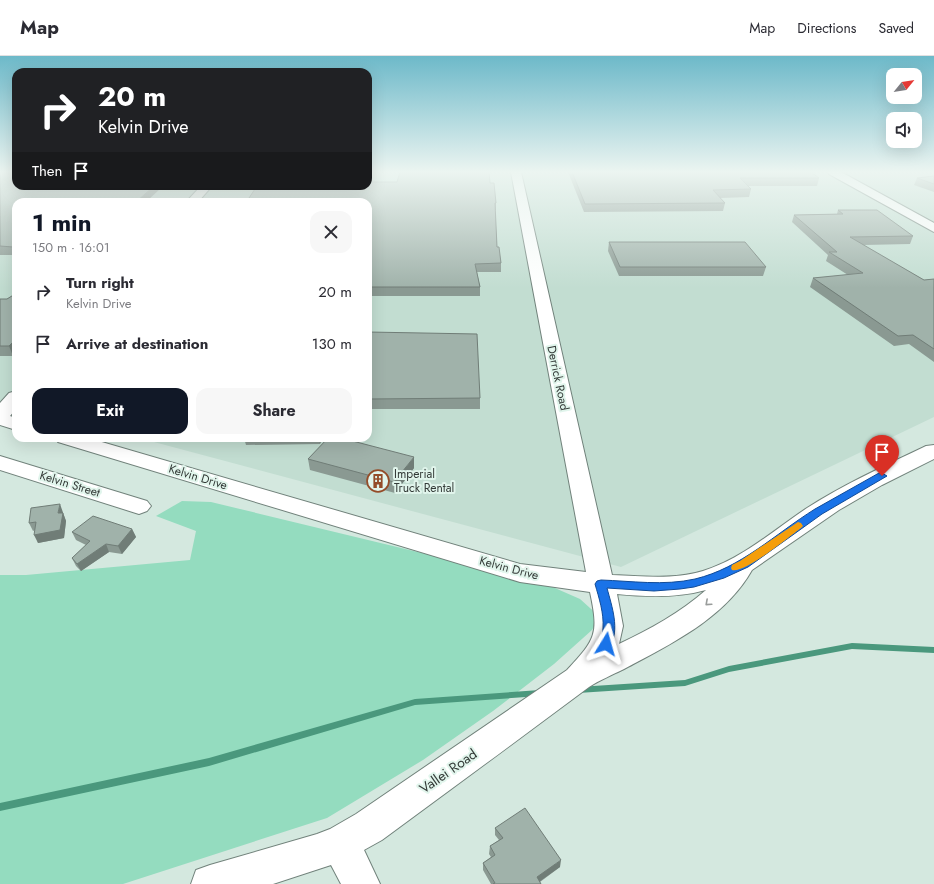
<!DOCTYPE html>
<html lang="en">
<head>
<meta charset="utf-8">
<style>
	:root { --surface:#fff; --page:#f7f7f7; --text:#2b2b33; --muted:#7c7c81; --line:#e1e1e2; --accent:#111827 }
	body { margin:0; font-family:Jost,sans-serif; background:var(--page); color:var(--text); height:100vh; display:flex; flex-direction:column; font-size:15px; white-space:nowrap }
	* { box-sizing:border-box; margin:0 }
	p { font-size:13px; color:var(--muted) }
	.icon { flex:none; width:22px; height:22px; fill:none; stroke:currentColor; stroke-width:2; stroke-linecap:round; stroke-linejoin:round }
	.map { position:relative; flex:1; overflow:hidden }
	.details { position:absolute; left:12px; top:142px; width:360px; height:244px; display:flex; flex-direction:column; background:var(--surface); border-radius:12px; box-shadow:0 4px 16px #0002 }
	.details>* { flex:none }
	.banner { position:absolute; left:12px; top:12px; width:360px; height:122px; border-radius:12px; box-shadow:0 4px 16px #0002; background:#202124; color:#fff; overflow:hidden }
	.needle { width:26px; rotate:60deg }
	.fabs { position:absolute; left:886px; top:12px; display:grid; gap:8px }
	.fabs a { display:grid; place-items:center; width:36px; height:36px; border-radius:8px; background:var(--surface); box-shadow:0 4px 16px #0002; font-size:20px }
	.pin { position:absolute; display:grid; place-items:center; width:34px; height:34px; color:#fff; margin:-41px -17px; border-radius:50% 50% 50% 0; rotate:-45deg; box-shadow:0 0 4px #0007 }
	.pin .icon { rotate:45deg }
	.me { position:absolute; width:44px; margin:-22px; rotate:8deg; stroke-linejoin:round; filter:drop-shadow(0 0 3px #0008) }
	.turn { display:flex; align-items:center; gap:14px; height:84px; padding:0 20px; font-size:18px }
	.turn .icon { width:52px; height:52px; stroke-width:2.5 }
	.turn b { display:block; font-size:28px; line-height:34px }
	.then { display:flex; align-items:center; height:38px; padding:0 20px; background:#0003; gap:8px; font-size:15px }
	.round { display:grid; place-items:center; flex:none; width:42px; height:42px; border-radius:12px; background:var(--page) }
	.summary { display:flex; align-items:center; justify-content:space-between; height:68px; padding:0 20px }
	h1 { font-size:24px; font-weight:700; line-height:30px; color:var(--accent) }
	.primary-button { display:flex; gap:8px; margin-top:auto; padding:8px 20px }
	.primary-button a { flex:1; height:46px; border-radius:12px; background:var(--accent); color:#fff; font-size:16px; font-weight:700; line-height:46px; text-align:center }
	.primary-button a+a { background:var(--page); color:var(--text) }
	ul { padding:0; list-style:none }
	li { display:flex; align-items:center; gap:12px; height:52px; padding:0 20px }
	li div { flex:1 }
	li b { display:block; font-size:15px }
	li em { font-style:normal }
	header { display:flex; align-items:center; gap:24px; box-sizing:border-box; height:56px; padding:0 20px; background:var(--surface); border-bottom:1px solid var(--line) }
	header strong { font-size:19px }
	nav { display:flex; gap:22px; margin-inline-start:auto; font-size:14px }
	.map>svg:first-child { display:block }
</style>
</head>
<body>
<header>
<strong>Map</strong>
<nav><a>Map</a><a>Directions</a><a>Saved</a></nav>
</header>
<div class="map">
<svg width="934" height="828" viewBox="0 0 934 828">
	<rect width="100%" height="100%" fill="#d4e8df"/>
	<polygon fill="#c2ddd1" points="0,116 16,130 368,130 368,116 934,116 934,361 621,511 139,382 368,382 368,146 16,146 16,349 0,345"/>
	<polygon fill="#94dcbf" points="182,445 211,446 509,518 548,529 580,543 600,561 592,574 554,608 493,655 423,704 327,762 123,828 0,828 0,519 26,519 190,504 196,475 156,460"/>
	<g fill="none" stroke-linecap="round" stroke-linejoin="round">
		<g fill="#4a987d" fill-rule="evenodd">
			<polygon points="852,587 934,591 934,597 852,593 729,616 685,630 578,637 575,636 574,634 575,632 578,631 685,624 729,610"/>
			<polygon points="540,634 543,635 544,637 543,639 540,640 415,649 209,710 0,755 0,747 209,702 415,643"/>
		</g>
		<g stroke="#71827b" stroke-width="2">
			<g id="minor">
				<path d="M511 116H521L612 519C642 520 674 524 703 515 742 503 774 474 807 452 845 428 886 409 926 390L934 389V403L882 429 839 454 752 514C725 562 671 588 624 613 614 618 598 625 589 631 521 682 451 733 382 784L364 794 380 828H341L331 809 273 828H191L196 814 210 809 317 778 330 773 356 758 567 614C596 583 599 578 590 536L520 526 58 386 55 382H88L520 508 586 516ZM706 534C680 557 650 573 619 588L623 570 617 538C647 541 677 542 706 534Z"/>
				<polygon points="828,116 841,116 934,167 934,176 829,118"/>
				<polygon points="201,130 212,130 198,146 186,146"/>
				<polygon points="16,335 16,353 10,360 16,362 16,374 0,369 0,347 9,337"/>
				<polygon points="0,400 147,445 151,450 147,455 139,458 0,414"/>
			</g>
		</g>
		<use href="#minor" fill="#fff" fill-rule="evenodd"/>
	</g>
	<g fill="#8a9992">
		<polygon points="0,116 16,130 186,130 185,131 162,131 16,146 16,199 0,199"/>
		<polygon points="568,116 811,116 819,122 817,130 747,130 751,133 749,141 720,142 725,147 723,155 584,156"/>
		<polygon points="934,120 934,136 914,129 917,122"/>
		<polygon points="490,127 496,147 496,154 495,154 497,191 501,207 501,216 477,216 480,231 480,240 368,240 368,146 247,145"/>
		<polygon points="838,154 913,180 910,188 863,189 924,224 934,223 934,306 909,288 894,290 810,231 813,222 848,219 826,205 828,199 792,166 794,159 837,158"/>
		<polygon points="609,186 766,211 763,220 619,220 608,195"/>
		<polygon points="16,238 16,297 13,300 0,300 0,243 7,243"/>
		<polygon points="368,276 480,342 480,353 368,353"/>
		<polygon points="244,382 322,382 320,388 246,389"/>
		<polygon points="308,403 414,412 395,437 310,414"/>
		<polygon points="63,456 63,457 66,465 64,482 38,487 35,474 33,475 29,467"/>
		<polygon points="132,473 136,481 122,498 109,496 81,515 76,510 72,502 86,489 76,484 72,476"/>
		<polygon points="495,772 560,811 540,826 541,828 491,828 483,814 483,807 491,801 489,798 490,790 499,784 495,779"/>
	</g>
	<g fill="#707d77">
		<polygon points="368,116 370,116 368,123"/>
		<polygon points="154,130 162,130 162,131 146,146 136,146"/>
		<polygon points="16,188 16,198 13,191"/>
		<polygon points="16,283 16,297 13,300 9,290"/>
		<polygon points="319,382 322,382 320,388"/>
		<polygon points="414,401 414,412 395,437 394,426"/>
		<polygon points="60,448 66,465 64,482 38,487 34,479 58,457"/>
		<polygon points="132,473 136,481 122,498 118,490"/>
		<polygon points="106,488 109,496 81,515 77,508"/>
		<polygon points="561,804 560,811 536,828 537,821"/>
	</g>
	<g fill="#a0b2aa" stroke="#707d77">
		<polygon points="0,116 16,116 16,130 154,130 136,146 16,146 16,188 13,191 0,190"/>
		<polygon points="400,116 489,116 490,127 494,127 496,147 495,147 497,191 499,191 501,207 475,208 480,231 368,231 368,193 370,187 368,187 368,146 235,146 236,145 247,145 257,130 368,130 368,126 397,126"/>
		<polygon points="572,116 811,116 819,122 740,122 751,133 713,134 725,147 585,148"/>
		<polygon points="934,120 934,128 917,122"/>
		<polygon points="838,154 877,154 913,180 850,181 924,224 934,223 934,293 913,279 898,280 813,222 863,217 829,196 837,196 794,159 843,158"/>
		<polygon points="609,186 745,186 766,211 620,211"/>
		<polygon points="15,238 16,238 16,283 9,290 0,290 0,243 7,243"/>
		<polygon points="368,276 477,278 480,342 368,343"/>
		<polygon points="328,382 341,382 414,401 394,426 308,403"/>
		<polygon points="60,448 58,457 63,457 60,474 34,479 36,466 29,467 31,452"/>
		<polygon points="93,460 132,473 118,490 106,488 77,508 72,502 90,485 72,476"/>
		<polygon points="525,752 561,804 537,821 541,828 493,828 495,827 483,807 495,799 490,790 503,782 495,772"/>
	</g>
	<defs><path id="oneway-chevron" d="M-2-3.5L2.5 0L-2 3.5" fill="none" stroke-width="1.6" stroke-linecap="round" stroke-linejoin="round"/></defs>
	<use stroke="#999c9b" href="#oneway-chevron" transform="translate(708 547) rotate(138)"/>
	<linearGradient id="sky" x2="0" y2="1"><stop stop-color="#6db9c9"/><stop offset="0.5" stop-color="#ecf5f1"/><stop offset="1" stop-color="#ecf5f1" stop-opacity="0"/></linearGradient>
	<rect width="934" height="232" fill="url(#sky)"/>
	<path fill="#1a73e8" stroke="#114b97" d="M879 417H882L887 420 822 458 748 511 724 522 694 531 680 533 654 535 607 532C612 551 620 573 610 591L606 592 602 591C599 585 603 579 603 572 604 557 599 542 595 528L597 525 601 524C631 525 664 530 695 523 741 512 775 478 815 453 836 441 858 429 879 417Z"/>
	<path fill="#f59e0b" d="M798 466 801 467 803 470 801 472C789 481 744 518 732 514L731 512 732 509 740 505Z"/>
	<defs>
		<g id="building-ring" transform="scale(1.15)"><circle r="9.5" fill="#e1f5ec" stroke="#944c29" stroke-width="1.5"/><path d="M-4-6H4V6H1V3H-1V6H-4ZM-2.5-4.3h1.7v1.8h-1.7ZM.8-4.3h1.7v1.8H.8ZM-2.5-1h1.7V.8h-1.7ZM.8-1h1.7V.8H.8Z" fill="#944c29"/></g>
	</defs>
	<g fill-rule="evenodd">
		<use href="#building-ring" x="378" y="425"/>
	</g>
	<g text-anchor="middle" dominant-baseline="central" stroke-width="4" stroke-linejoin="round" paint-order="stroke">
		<g font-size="12" fill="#333a37" stroke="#e1f5ec">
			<text transform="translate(558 322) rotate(78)">Derrick Road</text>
			<text transform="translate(198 421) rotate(17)">Kelvin Drive</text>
			<text transform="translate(70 428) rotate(17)">Kelvin Street</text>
			<text transform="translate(509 512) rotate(15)">Kelvin Drive</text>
		</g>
		<g font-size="12" fill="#333a37" stroke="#e1f5ec" text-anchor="start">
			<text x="394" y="418">Imperial<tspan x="394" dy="14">Truck Rental</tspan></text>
		</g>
		<g font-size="14" fill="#333a37" stroke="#e1f5ec">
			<text transform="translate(448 715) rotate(-35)">Vallei Road</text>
		</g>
	</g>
</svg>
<div class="fabs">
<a><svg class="needle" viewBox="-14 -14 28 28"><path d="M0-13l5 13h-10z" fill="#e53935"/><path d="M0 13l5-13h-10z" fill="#7c7c81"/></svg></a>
<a><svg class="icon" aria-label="sound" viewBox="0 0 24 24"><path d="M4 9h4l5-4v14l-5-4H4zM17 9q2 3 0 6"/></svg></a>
</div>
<div class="pin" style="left:882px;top:420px;background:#d93025"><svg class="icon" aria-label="arrive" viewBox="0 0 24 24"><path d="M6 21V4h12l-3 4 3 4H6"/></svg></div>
<svg class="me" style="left:606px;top:588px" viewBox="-20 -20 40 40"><path d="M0-17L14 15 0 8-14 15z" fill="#1a73e8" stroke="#fff" stroke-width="4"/></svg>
<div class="banner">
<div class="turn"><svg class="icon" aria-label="right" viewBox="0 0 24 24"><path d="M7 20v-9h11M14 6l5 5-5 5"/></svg><div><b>20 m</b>Kelvin Drive</div></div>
<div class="then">Then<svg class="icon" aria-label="arrive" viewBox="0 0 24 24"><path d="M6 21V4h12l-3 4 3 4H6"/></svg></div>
</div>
<section class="details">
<div class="summary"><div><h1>1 min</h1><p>150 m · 16:01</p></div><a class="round"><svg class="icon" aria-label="close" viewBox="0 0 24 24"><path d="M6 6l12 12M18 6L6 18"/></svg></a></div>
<ul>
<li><svg class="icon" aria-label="right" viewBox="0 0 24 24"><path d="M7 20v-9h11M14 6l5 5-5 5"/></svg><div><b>Turn right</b><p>Kelvin Drive</p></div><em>20 m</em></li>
<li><svg class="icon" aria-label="arrive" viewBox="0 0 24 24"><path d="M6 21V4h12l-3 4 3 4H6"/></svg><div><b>Arrive at destination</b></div><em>130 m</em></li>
</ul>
<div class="primary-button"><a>Exit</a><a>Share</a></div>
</section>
</div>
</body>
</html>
